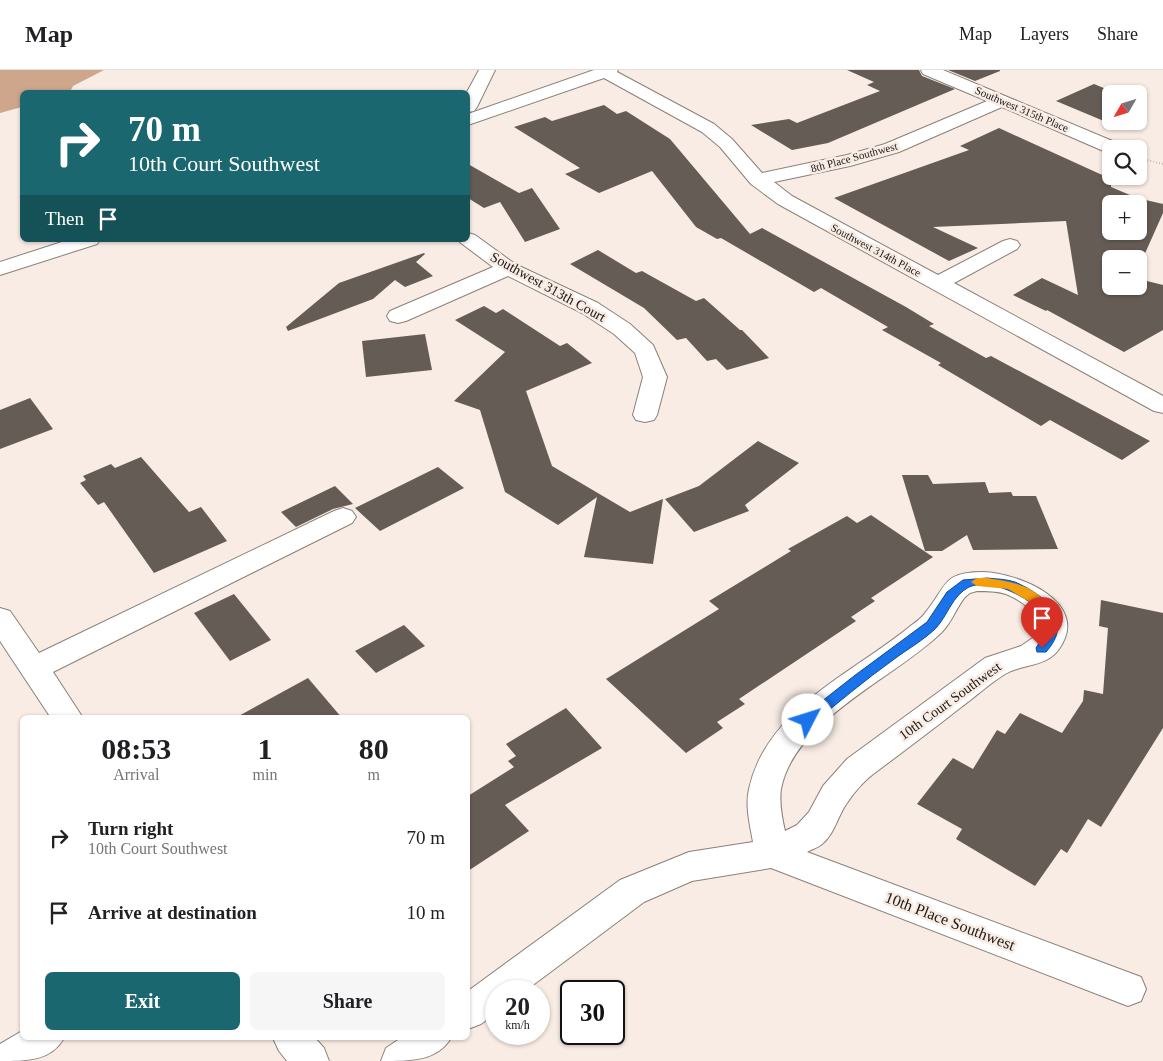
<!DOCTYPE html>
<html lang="en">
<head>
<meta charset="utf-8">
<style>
	:root { --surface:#fff; --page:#f6f6f6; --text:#202124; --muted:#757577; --line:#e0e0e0; --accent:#1b676f }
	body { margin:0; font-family:Georgia,serif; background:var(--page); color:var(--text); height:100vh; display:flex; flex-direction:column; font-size:19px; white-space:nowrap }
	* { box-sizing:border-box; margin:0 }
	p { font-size:16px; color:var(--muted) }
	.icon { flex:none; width:28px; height:28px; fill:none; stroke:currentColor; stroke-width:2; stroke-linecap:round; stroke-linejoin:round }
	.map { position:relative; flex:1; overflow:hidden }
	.sheet { position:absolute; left:20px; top:645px; width:450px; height:325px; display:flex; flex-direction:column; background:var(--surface); border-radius:8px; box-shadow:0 1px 4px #0004 }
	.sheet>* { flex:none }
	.guide { position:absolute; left:20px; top:20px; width:450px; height:152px; border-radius:8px; box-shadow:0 1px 4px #0004; background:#1b676f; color:#fff; overflow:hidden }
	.needle { width:32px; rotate:231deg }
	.fabs { position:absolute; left:1102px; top:15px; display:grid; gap:10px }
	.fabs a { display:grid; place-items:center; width:45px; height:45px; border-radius:8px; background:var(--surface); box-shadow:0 1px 4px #0004; font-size:25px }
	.speed { position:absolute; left:485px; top:910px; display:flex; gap:10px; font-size:25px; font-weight:700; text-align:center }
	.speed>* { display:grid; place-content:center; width:65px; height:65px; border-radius:50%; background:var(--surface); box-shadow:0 1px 4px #0004; line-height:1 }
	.speed small { font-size:12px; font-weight:400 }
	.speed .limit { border:2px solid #111; border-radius:8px; background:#fff; color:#111 }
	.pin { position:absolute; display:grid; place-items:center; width:42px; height:42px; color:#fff; margin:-51px -21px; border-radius:50% 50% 50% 0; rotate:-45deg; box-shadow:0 0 5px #0007 }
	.pin .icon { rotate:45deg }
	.me { position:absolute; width:55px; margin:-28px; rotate:50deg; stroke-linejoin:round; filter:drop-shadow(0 0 4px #0008) }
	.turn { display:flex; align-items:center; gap:18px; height:105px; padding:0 25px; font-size:22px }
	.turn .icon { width:65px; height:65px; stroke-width:2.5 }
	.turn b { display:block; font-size:35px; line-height:42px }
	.then { display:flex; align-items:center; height:48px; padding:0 25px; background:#0003; gap:10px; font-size:19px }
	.eta { display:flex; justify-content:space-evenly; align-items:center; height:85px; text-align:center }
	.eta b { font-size:30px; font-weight:700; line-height:35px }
	.button { display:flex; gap:10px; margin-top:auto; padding:10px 25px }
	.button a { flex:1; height:58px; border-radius:8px; background:var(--accent); color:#fff; font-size:20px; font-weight:700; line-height:58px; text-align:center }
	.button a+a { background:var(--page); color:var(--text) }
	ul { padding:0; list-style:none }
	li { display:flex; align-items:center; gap:15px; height:75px; padding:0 25px }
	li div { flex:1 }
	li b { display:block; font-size:19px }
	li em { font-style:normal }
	header { display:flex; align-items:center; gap:30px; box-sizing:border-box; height:70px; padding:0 25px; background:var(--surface); border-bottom:1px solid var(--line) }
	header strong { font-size:24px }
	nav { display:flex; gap:28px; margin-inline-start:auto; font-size:18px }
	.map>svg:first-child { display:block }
</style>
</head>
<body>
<header>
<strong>Map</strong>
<nav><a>Map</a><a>Layers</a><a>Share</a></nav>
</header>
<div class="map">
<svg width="1163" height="991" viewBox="0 0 1163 991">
	<rect width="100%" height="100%" fill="#f8ece4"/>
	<polygon fill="#cda68c" points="0,0 104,0 73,16 70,22 22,22 22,37 0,43"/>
	<g fill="#665c56" fill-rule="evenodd">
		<polygon points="847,0 919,0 922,6 955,19 828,73 792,80 751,55 789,49 797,53 880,21 867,15 874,12"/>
		<polygon points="948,0 1000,0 1000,1 975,11"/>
		<polygon points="1094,14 1111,21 1111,54 1056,31"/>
		<polygon points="604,35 617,44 626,41 670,69 750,164 762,158 906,237 934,254 929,256 986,288 991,286 1150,371 1122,390 1050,350 1041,356 938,295 941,293 882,260 888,257 821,218 814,222 721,168 717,169 696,157 652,101 599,123 565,104 580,98 514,57 545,47 552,51"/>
		<path d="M999 58 1111 109V117L1137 128 1163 134V143L1139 197V189H1111V216H1139V209L1163 215V260L1124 282 1047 240 1046 241 1013 225 1042 208 1078 225 1066 151 933 157 978 178 949 191 834 128 969 80 960 76ZM1111 134H1139V161H1111Z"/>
		<polygon points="468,94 519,123 532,118 560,159 525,172 500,132 484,138 468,128"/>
		<polygon points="598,180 636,203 642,201 696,231 704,228 740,260 742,260 769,288 727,300 716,289 707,291 686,268 677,270 644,238 570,194"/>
		<polygon points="424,183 425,184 416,192 433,206 405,217 395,210 373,229 288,261 286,257 339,213"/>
		<polygon points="484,236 496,243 503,239 560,276 567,273 592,293 526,321 552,396 630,442 663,429 653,494 584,487 597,427 558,455 505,422 480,340 454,331 505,282 455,250"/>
		<polygon points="425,264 432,300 366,307 362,271"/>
		<polygon points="30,328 53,359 0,379 0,340"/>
		<polygon points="758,371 799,393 745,435 749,441 694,462 665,429 699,416"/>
		<polygon points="141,387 189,442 201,437 227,471 154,503 104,432 98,435 80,413 86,410 83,406 111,394 115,398"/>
		<polygon points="438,397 464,418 380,461 355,438"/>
		<polygon points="902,405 928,405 933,414 985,412 989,423 1011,422 1013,426 1036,426 1058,479 973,480 967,465 942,481 925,481"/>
		<polygon points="335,416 353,434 333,439 296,457 281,442"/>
		<polygon points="871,445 933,487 871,528 875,531 851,547 856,551 739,629 745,634 717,652 723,658 686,683 606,609 719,539 709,531 791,481 788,479 847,446 857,453"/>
		<polygon points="234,524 271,570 230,591 194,543"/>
		<polygon points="1101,530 1163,543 1163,658 1101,757 1088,749 1067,783 1061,779 1035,816 956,769 962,759 917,734 953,688 973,699 997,660 1005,664 1020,643 1062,663 1083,631 1084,620 1103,624 1108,558 1099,556"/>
		<polygon points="404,555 425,576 376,603 355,581"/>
		<polygon points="308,608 342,648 235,648"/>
		<polygon points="566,638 602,678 505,735 529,761 468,801 468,726 514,697 508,691 516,686 506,674"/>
	</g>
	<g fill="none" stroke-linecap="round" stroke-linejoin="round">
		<g stroke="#8a8079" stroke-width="2">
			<g id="minor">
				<polygon points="479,0 495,0 477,37 474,41 468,42 467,22"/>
				<polygon points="594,0 618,0 617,2 714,54 732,69 762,103 847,85 885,74 987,31 923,4 921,0 943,0 1122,75 1124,79 1111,79 1111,84 1108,83 1002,37 899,82 850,96 774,112 792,126 938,205 1003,171 1010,169 1017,171 1020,175 1017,179 954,213 1163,326 1163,343 1154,341 778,134 751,114 720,77 702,62 604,8 468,55 468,44"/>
				<polygon points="468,163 475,165 515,194 598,233 630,254 653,275 667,307 657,345 654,350 645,352 636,350 633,345 643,307 635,283 614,264 582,243 508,206 406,251 398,253 390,251 387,246 390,241 493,197 461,173 458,170 468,170"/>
				<polygon points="68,170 100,170 97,174 0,205 0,192"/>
				<polygon points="343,438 352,441 356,447 352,453 53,602 83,648 51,648 0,571 0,538 10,541 39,583 334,441"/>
				<path d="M983 502C1018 503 1092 532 1059 579 1047 597 1022 594 1005 604 989 614 975 627 960 638 931 661 901 683 872 705 863 712 853 724 847 733 837 747 835 764 821 775 817 778 812 779 807 782L1141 907 1146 919 1141 931 1128 936 771 798 692 811 644 832 525 921H496V943L481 954 468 959V921L620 810 689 782 753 772C750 755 745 736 749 719 766 640 851 604 908 558 914 553 921 549 925 543 947 517 941 502 983 502ZM977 521C987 521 997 521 1006 524 1021 530 1045 546 1037 565L1021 576 985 588 847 689 823 716 809 742 797 755 785 761C782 748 779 733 781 719 794 650 895 608 942 562 952 552 956 538 965 527L970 523Z"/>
				<path d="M22 961V968H64C51 991 27 991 0 991V974Z"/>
				<polygon points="273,968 315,968 324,978 329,991 287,991 279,981"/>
				<path d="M401 968H451C437 991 411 991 381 991L386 978Z"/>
			</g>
		</g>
		<polyline stroke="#99908b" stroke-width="2" stroke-dasharray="0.5 2.5" stroke-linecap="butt" points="1139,88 1163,94"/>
		<use href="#minor" fill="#fff" fill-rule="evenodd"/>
	</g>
	<path fill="#1a73e8" stroke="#114b97" d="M987 508C996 509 1006 509 1015 512 1045 525 1075 550 1046 582H1037L1036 578C1044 564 1054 554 1038 539 1024 525 990 508 969 517 952 526 948 545 936 558 924 570 906 580 893 590 865 610 839 632 812 654H803L801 650 803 646 854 606 927 552 947 522 963 510Z"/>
	<path fill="#f59e0b" d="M987 508C1008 511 1033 515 1046 533L1040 538 1008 519 977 516 971 512 977 508Z"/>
	<g text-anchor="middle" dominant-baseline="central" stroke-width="5" stroke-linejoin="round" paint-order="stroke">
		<g font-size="11" fill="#1d1916" stroke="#f8ece4">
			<text transform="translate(1022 39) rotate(23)">Southwest 315th Place</text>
			<text transform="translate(854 87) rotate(-15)">8th Place Southwest</text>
			<text transform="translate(876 180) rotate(28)">Southwest 314th Place</text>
		</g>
		<g font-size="14" fill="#1d1916" stroke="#f8ece4">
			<text transform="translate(548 217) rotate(29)">Southwest 313th Court</text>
			<text transform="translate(950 631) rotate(-36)">10th Court Southwest</text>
		</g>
		<g font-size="16" fill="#1d1916" stroke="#f8ece4">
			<text transform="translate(950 851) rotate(21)">10th Place Southwest</text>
		</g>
	</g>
</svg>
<div class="fabs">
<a><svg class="needle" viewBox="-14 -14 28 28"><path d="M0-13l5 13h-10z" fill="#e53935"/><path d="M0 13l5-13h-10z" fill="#757577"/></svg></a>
<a><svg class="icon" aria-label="search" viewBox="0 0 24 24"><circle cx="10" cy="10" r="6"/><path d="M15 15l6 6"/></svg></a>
<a>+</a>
<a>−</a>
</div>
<div class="speed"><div>20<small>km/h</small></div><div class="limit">30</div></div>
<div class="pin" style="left:1042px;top:578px;background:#d93025"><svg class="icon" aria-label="arrive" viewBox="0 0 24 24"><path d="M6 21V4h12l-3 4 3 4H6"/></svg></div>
<svg class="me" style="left:808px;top:650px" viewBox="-20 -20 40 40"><circle r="19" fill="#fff"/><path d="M0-13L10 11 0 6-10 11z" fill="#1a73e8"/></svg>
<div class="guide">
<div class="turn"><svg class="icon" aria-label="right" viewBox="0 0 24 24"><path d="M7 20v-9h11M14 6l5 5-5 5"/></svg><div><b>70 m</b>10th Court Southwest</div></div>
<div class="then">Then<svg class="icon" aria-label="arrive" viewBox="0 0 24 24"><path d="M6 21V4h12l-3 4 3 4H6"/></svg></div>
</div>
<section class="sheet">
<div class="eta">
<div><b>08:53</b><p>Arrival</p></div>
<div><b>1</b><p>min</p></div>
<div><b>80</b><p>m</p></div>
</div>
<ul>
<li><svg class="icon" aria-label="right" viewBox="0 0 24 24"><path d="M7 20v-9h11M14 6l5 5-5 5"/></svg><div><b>Turn right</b><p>10th Court Southwest</p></div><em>70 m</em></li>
<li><svg class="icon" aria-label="arrive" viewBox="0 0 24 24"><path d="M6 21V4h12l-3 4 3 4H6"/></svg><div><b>Arrive at destination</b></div><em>10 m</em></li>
</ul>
<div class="button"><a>Exit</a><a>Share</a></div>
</section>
</div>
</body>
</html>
